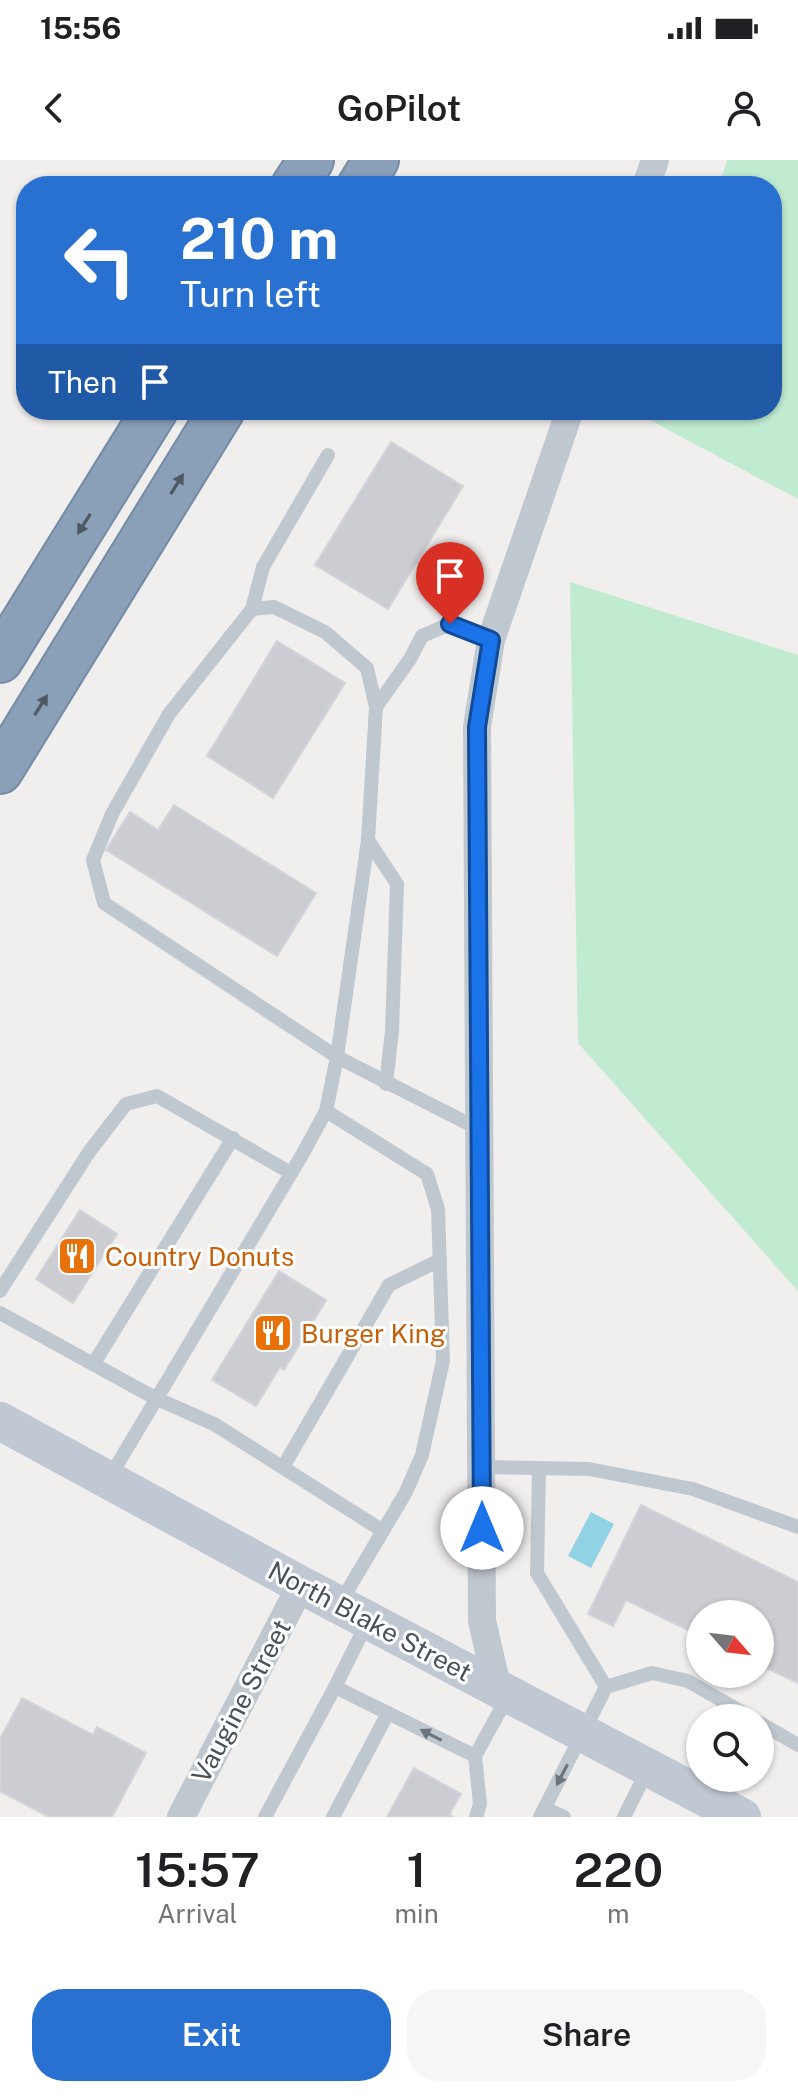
<!DOCTYPE html>
<html lang="en">
<head>
<meta charset="utf-8">
<style>
	:root { --surface:#fff; --page:#f6f6f6; --text:#202124; --muted:#757577; --accent:#2871d0 }
	body { margin:0; font-family:"Public Sans",sans-serif; background:var(--page); color:var(--text); height:100vh; display:flex; flex-direction:column; font-size:30px; white-space:nowrap }
	* { box-sizing:border-box; margin:0 }
	p { font-size:26px; color:var(--muted) }
	.icon { flex:none; width:44px; height:44px; fill:none; stroke:currentColor; stroke-width:2; stroke-linecap:round; stroke-linejoin:round }
	.map { position:relative; height:1657px; overflow:hidden }
	.drawer { display:flex; flex-direction:column; background:var(--surface); flex:1 }
	.drawer>* { flex:none }
	.hud { position:absolute; left:16px; top:16px; width:766px; height:244px; border-radius:32px; box-shadow:0 2px 6px #0004; background:#2871d0; color:#fff; overflow:hidden }
	.needle { width:52px; rotate:118deg }
	.fabs { position:absolute; left:686px; top:1440px; display:grid; gap:16px }
	.fabs a { display:grid; place-items:center; width:88px; height:88px; border-radius:50%; background:var(--surface); box-shadow:0 2px 6px #0004; font-size:40px }
	.pin { position:absolute; display:grid; place-items:center; width:68px; height:68px; color:#fff; margin:-82px -34px; border-radius:50% 50% 50% 0; rotate:-45deg; box-shadow:0 0 8px #0007 }
	.pin .icon { rotate:45deg }
	.me { position:absolute; width:88px; margin:-44px; rotate:0deg; stroke-linejoin:round; filter:drop-shadow(0 0 6px #0008) }
	.turn { display:flex; align-items:center; gap:28px; height:168px; padding:0 32px; font-size:36px }
	.turn .icon { width:104px; height:104px; stroke-width:2.5 }
	.turn b { display:block; font-size:56px; line-height:68px }
	.then { display:flex; align-items:center; height:76px; padding:0 32px; background:#0003; gap:16px; font-size:30px }
	.eta { display:flex; justify-content:space-evenly; align-items:center; height:136px; text-align:center }
	.eta b { font-size:48px; font-weight:600; line-height:56px }
	.cta { display:flex; gap:16px; margin-top:auto; padding:16px 32px }
	.cta a { flex:1; height:92px; border-radius:32px; background:var(--accent); color:#fff; font-size:32px; font-weight:600; line-height:92px; text-align:center }
	.cta a+a { background:var(--page); color:var(--text) }
	.status { display:flex; justify-content:space-between; align-items:center; height:56px; padding:0 40px; background:var(--surface); direction:ltr }
	.status svg { height:22px; fill:currentColor }
	header { display:flex; justify-content:space-between; align-items:center; height:104px; padding:0 32px; background:var(--surface); font-size:36px; font-weight:600 }
	.map>svg:first-child { display:block }
</style>
</head>
<body>
<div class="status"><b>15:56</b><svg viewBox="0 0 49 12"><path d="M0 12V9h3v3zM5 12V6h3v6zM10 12V3h3v9zM15 12V0h3v12zM26 1h20v11H26zM47 4h2v5h-2z"/></svg></div>
<header><svg class="icon" aria-label="back" viewBox="0 0 24 24"><path d="M15 5l-7 7 7 7"/></svg>GoPilot<svg class="icon" aria-label="person" viewBox="0 0 24 24"><circle cx="12" cy="8" r="4"/><path d="M4 21q1-7 8-7t8 7"/></svg></header>
<div class="map">
<svg width="798" height="1657" viewBox="0 0 798 1657">
	<rect width="100%" height="100%" fill="#f1eeee"/>
	<g fill="#c0ebd1">
		<polygon points="727,0 798,0 798,339 644,257 646,250 772,250 772,26 719,26"/>
		<polygon points="570,422 798,495 798,1131 578,883"/>
	</g>
	<polygon fill="#91d2e4" points="591,1352 614,1364 591,1408 568,1396"/>
	<g fill="#cccdd2" stroke="#d3d4d9" stroke-width="2">
		<polygon points="391,282 463,326 388,449 315,405"/>
		<polygon points="277,481 345,523 273,638 207,596"/>
		<polygon points="174,645 316,733 277,796 106,690 130,652 158,670"/>
		<polygon points="80,1050 117,1074 73,1143 36,1119"/>
		<polygon points="279,1111 326,1140 284,1210 280,1207 256,1246 212,1220"/>
		<polygon points="641,1345 798,1422 798,1523 760,1505 760,1454 700,1454 700,1476 626,1440 613,1466 588,1454"/>
		<polygon points="22,1538 93,1575 97,1567 146,1593 112,1657 49,1657 0,1631 0,1579"/>
		<polygon points="414,1608 461,1634 449,1655 453,1657 387,1657"/>
	</g>
	<g fill="none" stroke-linecap="round" stroke-linejoin="round">
		<g stroke="#758ba5" stroke-width="48">
			<g id="highway">
				<polyline points="294,26 311,0"/>
				<polyline points="360,26 376,0"/>
				<polyline points="0,500 155,250"/>
				<polyline points="0,611 222,250"/>
			</g>
		</g>
		<g stroke="#c0c8cf" stroke-width="14">
			<polyline points="252,449 263,407 328,295"/>
			<polyline points="376,547 410,499 422,476 450,464 491,480"/>
			<polyline points="368,680 397,724 392,871 386,924"/>
			<polyline points="326,951 427,1014 438,1049 443,1201 422,1295 406,1332 339,1445"/>
			<polyline points="0,1131 89,992 126,944 157,936 291,1013"/>
			<polyline points="0,1153 155,1238 214,1264 383,1371"/>
			<polyline points="94,1203 233,978"/>
			<polyline points="283,1307 389,1125 440,1100"/>
			<polyline points="481,1307 589,1309 693,1329 798,1367"/>
			<polyline points="539,1308 537,1413 606,1527 540,1657"/>
			<polyline points="108,1320 302,995 326,951 337,897 368,680 376,547 367,508 325,472 274,447 252,449 169,554 112,654 93,700 104,743 337,897 479,969"/>
			<polyline points="368,1461 335,1527 475,1596"/>
			<polyline points="606,1527 652,1513 688,1521 752,1558"/>
			<polyline points="760,1563 798,1585"/>
			<polyline points="545,1648 564,1657"/>
			<polyline points="265,1657 335,1527"/>
			<polyline points="333,1657 388,1553"/>
			<polyline points="476,1657 480,1644 475,1596 508,1536"/>
			<polyline points="624,1657 649,1607"/>
		</g>
		<g stroke="#c0c8cf" stroke-width="28">
			<polyline points="646,26 655,0"/>
			<polyline points="498,1530 482,1461 477,567 491,480 570,250"/>
			<polyline points="181,1657 301,1425"/>
		</g>
		<polyline stroke="#c0c9d3" stroke-width="38" points="0,1261 301,1425 742,1657"/>
		<use href="#highway" stroke="#8aa0b9" stroke-width="44"/>
	</g>
	<defs><path id="oneway-solid" d="M-6-.8H1V-3.2L6.5 0L1 3.2V.8H-6Z" transform="scale(2)"/></defs>
	<g fill="#4f5964">
		<use href="#oneway-solid" transform="translate(177 324) rotate(-58)"/>
		<use href="#oneway-solid" transform="translate(84 364) rotate(122)"/>
		<use href="#oneway-solid" transform="translate(41 545) rotate(-58)"/>
	</g>
	<g fill="#6c757d">
		<use href="#oneway-solid" transform="translate(431 1575) rotate(-153)"/>
		<use href="#oneway-solid" transform="translate(562 1615) rotate(117)"/>
	</g>
	<g fill="none" stroke-linecap="round" stroke-linejoin="round">
		<g stroke="#114b97" stroke-width="20">
			<polyline id="route" points="450,464 491,480 477,567 482,1368"/>
		</g>
		<use href="#route" stroke="#1a73e8" stroke-width="14"/>
	</g>
	<defs>
		<g id="restaurant-square" transform="scale(2)"><rect x="-9" y="-9" width="18" height="18" rx="4" fill="#e8710a" stroke="#fff"/><path d="M-5-6h1v4h1v-4h1v4h1v-4h1v5L-1.5 .5V6h-2V.5L-5-1ZM5-6V6H3V1.5H1.5Q1.5-4 5-6Z" fill="#fff"/></g>
	</defs>
	<g fill-rule="evenodd">
		<use href="#restaurant-square" x="77" y="1096"/>
		<use href="#restaurant-square" x="273" y="1173"/>
	</g>
	<g text-anchor="middle" dominant-baseline="central" stroke-width="6" stroke-linejoin="round" paint-order="stroke">
		<g font-size="26" fill="#c56008" stroke="#fff" text-anchor="start">
			<text x="105" y="1096">Country Donuts</text>
			<text x="301" y="1173">Burger King</text>
		</g>
		<g font-size="26" fill="#48515a" stroke="#fff">
			<text transform="translate(370 1461) rotate(28)">North Blake Street</text>
			<text transform="translate(241 1541) rotate(-62)">Vaugine Street</text>
		</g>
	</g>
</svg>
<div class="fabs">
<a><svg class="needle" viewBox="-14 -14 28 28"><path d="M0-13l5 13h-10z" fill="#e53935"/><path d="M0 13l5-13h-10z" fill="#757577"/></svg></a>
<a><svg class="icon" aria-label="search" viewBox="0 0 24 24"><circle cx="10" cy="10" r="6"/><path d="M15 15l6 6"/></svg></a>
</div>
<div class="pin" style="left:450px;top:464px;background:#d93025"><svg class="icon" aria-label="arrive" viewBox="0 0 24 24"><path d="M6 21V4h12l-3 4 3 4H6"/></svg></div>
<svg class="me" style="left:482px;top:1368px" viewBox="-20 -20 40 40"><circle r="19" fill="#fff"/><path d="M0-13L10 11 0 6-10 11z" fill="#1a73e8"/></svg>
<div class="hud">
<div class="turn"><svg class="icon" aria-label="left" viewBox="0 0 24 24"><path d="M17 20v-9H6M10 6l-5 5 5 5"/></svg><div><b>210 m</b>Turn left</div></div>
<div class="then">Then<svg class="icon" aria-label="arrive" viewBox="0 0 24 24"><path d="M6 21V4h12l-3 4 3 4H6"/></svg></div>
</div>
</div>
<section class="drawer">
<div class="eta">
<div><b>15:57</b><p>Arrival</p></div>
<div><b>1</b><p>min</p></div>
<div><b>220</b><p>m</p></div>
</div>
<div class="cta"><a>Exit</a><a>Share</a></div>
</section>
</body>
</html>
